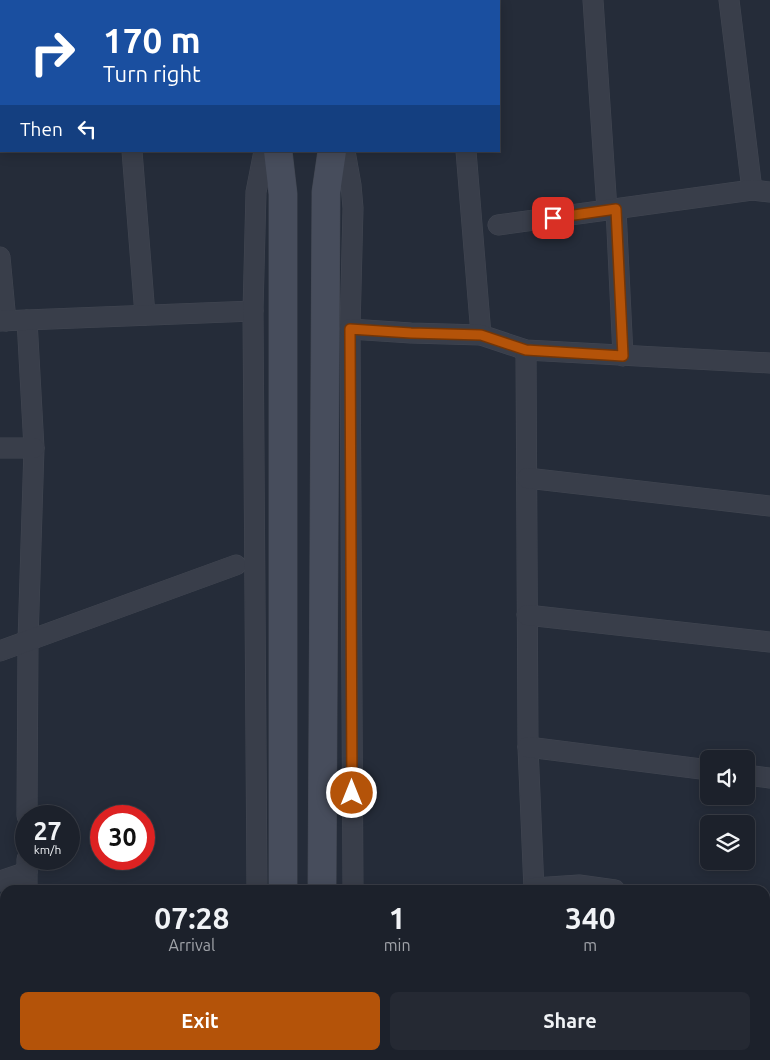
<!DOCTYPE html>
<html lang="en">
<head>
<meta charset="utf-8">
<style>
	:root { --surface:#1c212b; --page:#252933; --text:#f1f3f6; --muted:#a0a3a9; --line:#3a3e47; --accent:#b45309 }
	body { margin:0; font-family:Ubuntu,sans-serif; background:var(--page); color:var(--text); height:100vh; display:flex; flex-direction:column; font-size:19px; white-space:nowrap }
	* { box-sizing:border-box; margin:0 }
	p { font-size:16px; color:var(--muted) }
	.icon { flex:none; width:28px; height:28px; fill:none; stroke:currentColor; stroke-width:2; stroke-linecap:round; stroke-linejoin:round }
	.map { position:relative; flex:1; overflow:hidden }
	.side { position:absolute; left:0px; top:885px; width:770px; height:175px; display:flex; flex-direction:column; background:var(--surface); border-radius:15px 15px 0 0; box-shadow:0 2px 12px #0003,0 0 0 1px var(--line) }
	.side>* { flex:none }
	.top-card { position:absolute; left:0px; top:0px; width:500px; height:152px; box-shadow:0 2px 12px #0003,0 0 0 1px var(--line); background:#1a4fa0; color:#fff; overflow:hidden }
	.tools { position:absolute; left:700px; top:750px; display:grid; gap:10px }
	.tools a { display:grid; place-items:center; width:55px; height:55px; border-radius:8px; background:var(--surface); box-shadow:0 2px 12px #0003,0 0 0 1px var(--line); font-size:25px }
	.speed { position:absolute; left:15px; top:805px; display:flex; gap:10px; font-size:25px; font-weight:700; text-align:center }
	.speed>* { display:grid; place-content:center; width:65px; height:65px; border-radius:50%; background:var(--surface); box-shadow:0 2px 12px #0003,0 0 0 1px var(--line); line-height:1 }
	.speed small { font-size:12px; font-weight:400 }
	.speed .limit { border:8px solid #d22; background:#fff; color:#111 }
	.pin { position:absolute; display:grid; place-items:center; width:42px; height:42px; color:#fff; margin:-21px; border-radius:10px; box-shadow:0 2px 8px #0006 }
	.me { position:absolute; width:55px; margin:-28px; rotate:0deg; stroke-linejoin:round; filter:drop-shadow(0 0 4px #0008) }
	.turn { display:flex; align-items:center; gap:18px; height:105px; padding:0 20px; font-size:22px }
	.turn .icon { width:65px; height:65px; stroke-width:2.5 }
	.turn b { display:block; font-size:35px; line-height:42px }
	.then { display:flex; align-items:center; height:48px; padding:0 20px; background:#0003; gap:10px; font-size:19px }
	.eta { display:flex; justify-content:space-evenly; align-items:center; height:85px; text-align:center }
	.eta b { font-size:30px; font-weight:700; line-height:35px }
	.cta { display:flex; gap:10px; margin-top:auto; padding:10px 20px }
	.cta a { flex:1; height:58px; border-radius:8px; background:var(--accent); color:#fff; font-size:20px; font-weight:700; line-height:58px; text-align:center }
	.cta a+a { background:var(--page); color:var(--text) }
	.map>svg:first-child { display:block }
</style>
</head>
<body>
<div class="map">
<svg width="770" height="1060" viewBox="0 0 770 1060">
	<rect width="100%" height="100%" fill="#252c39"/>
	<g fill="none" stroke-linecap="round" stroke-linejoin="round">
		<g stroke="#424752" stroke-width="21">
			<g id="minor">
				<polyline points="120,0 121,1"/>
				<polyline points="454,0 454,1"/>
				<polyline points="593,0 607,210"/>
				<polyline points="729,0 752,190"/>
				<polyline points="132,151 145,315"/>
				<polyline points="345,151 351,185 353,208 350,329 353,890"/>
				<polyline points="466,151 481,335"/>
				<polyline points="616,209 623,356"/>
				<polyline points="498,225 752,190 770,192"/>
				<polyline points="0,257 6,321"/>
				<polyline points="27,320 34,448 28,641 27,816"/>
				<polyline points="0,321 253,311"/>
				<polyline points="350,329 411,333 481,335 526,350 770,363"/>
				<polyline points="526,350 528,747 534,890"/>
				<polyline points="0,448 34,448"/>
				<polyline points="527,478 770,506"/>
				<polyline points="527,615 770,642"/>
				<polyline points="0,651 236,565"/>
				<polyline points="528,747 709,770"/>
				<polyline points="746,775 770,778"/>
				<polyline points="27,859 27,890"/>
				<polyline points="0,881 27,872"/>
				<polyline points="534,888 579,885 615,890"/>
				<polyline points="257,890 253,311 256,192 264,151"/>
				<polyline points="765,912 770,913"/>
				<polyline points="765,983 770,980"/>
				<polyline points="0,987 5,986"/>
				<polyline points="154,1055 154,1060"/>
				<polyline points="354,1055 354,1060"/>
				<polyline points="27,1060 27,1055"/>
				<polyline points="257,1060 257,1055"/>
				<polyline points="526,1060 526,1055"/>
				<polyline points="631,1060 640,1055"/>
			</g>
		</g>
		<g stroke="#424752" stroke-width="29">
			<g id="secondary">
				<polyline points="243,0 243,1"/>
				<polyline points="377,1 378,0"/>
				<polyline points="278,151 283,194 283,890"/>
				<polyline points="322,890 326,192 332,151"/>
				<polyline points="282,1060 282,1055"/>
				<polyline points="321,1060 321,1055"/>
			</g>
		</g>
		<use href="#minor" stroke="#393e4a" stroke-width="20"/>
		<use href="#secondary" stroke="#474d5c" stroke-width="28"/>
	</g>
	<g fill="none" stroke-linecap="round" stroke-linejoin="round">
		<g stroke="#753606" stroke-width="12">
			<polyline id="route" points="352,793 350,329 411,333 481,335 526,350 623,356 616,209 553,218"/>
		</g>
		<use href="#route" stroke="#b45309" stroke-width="9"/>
	</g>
</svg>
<div class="tools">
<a><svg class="icon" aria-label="sound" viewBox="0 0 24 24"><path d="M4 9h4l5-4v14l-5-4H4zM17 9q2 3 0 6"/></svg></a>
<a><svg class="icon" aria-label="layers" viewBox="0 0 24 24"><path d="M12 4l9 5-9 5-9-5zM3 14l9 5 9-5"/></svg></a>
</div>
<div class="speed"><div>27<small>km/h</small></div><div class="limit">30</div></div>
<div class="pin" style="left:553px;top:218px;background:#d93025"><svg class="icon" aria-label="arrive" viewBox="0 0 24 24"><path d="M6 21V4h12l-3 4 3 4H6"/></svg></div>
<svg class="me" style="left:352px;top:793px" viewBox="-20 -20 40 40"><circle r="17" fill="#b45309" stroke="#fff" stroke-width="3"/><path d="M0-11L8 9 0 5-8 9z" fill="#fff"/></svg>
<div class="top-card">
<div class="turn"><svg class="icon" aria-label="right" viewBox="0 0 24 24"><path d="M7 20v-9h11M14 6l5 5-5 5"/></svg><div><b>170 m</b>Turn right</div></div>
<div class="then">Then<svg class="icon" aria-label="left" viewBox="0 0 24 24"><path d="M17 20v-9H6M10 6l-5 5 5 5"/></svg></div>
</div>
<section class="side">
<div class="eta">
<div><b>07:28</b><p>Arrival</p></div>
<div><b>1</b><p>min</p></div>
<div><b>340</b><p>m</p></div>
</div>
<div class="cta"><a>Exit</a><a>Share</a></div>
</section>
</div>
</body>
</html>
